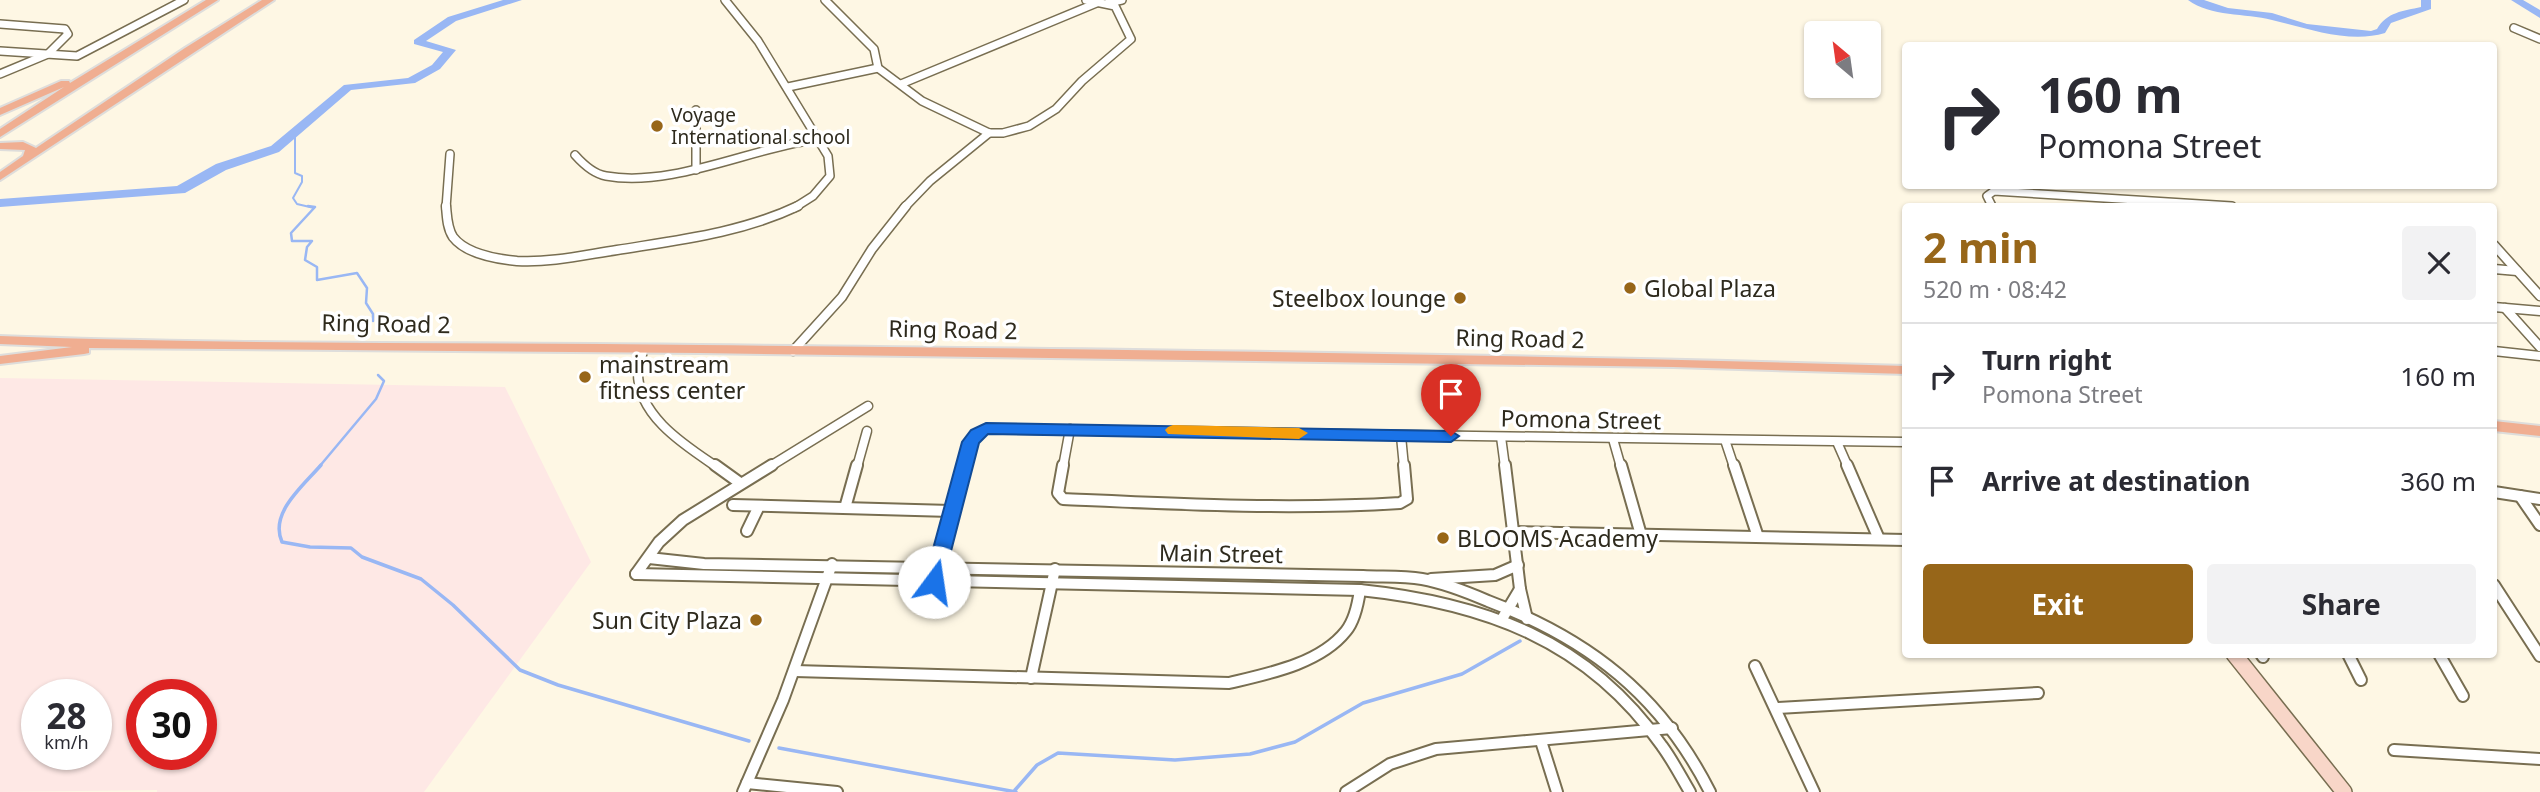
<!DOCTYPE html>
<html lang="en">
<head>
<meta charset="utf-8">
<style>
	:root { --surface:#fff; --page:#f2f2f3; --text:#2b2b33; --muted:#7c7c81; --line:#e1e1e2; --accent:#976619 }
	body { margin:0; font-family:"Noto Sans",sans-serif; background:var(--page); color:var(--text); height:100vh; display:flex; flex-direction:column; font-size:26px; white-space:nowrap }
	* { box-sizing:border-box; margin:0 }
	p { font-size:23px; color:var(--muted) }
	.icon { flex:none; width:38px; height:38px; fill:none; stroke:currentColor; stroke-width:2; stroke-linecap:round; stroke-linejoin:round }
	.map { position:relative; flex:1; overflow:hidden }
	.sheet { position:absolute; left:1902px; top:203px; width:595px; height:455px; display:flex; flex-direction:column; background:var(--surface); border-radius:7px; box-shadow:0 2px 5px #0004 }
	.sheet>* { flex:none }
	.guide { position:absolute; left:1902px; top:42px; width:595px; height:147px; border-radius:7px; box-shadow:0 2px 5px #0004; background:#fff; color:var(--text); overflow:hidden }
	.needle { width:46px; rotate:331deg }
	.fabs { position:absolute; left:1804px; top:21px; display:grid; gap:14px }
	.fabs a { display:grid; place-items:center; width:77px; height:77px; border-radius:7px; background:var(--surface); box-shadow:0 2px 5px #0004; font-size:35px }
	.speed { position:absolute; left:21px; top:679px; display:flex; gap:14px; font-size:35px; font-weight:700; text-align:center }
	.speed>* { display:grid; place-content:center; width:91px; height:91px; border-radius:50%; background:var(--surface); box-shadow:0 2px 5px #0004; line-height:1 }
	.speed small { font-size:18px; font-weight:400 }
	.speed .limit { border:10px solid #d22; background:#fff; color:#111 }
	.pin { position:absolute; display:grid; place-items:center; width:60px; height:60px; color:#fff; margin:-72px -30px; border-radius:50% 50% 50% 0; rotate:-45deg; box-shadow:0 0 7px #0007 }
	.pin .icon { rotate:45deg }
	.me { position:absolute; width:77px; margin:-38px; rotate:14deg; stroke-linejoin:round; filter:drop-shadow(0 0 5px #0008) }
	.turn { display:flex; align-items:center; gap:24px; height:147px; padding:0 21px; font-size:32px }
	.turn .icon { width:91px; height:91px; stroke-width:2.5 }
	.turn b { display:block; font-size:49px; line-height:60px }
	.round { display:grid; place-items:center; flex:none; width:74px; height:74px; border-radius:7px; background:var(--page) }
	.overview { display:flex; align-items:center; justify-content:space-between; height:119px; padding:0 21px }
	h1 { font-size:42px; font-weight:700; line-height:52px; color:var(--accent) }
	.action { display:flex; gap:14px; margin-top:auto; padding:14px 21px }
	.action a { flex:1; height:80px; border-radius:7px; background:var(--accent); color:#fff; font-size:28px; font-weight:700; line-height:80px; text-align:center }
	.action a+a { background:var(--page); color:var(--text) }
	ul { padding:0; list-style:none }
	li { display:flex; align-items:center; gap:21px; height:105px; padding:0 21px; border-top:2px solid var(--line) }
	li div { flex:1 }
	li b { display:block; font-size:26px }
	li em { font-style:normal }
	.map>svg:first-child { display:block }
</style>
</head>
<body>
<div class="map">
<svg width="2540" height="792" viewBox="0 0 2540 792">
	<rect width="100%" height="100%" fill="#fef7e4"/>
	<path fill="#fee8e5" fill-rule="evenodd" d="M0 378 505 387 591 562 424 792H157V790L0 792ZM37 695H96V754H37ZM142 695H201V754H142Z"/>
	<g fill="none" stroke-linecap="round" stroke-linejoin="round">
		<polyline stroke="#99b7f4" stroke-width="2" points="295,133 295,173 302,176 302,182 293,198 297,204 314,208"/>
		<g stroke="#99b7f4" stroke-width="2.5">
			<polyline points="308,206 315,207 291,233 292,241 312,241 307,247 305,260 317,267 317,280 357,273 367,288 366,303 373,314 373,321"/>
			<polyline points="319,467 376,399 384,381 378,375"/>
		</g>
		<g stroke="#99b7f4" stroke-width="3.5">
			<path d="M321 465C303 486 269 513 282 542L310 547 351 548 362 557 421 579 453 605 520 670 558 685 749 741"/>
			<polyline points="779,748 1016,792"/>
			<polyline points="1015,790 1037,765 1058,753 1175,760 1250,754 1295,742 1363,703 1462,674 1520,641"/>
		</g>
		<g fill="#99b7f4" fill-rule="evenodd">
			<polygon points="503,0 522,0 456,21 426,41 456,50 440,69 415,83 351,90 279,152 226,170 185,193 0,207 0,199 177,186 216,164 271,146 344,85 408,78 432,65 443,52 414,44 414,40 448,17"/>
			<path d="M2188 0H2204L2228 8 2272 13 2307 24 2371 31 2377 29C2387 12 2403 11 2421 7V0H2431V9L2391 23 2385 33C2349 44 2307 28 2272 20 2245 13 2211 17 2188 0Z"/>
			<polygon points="2511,0 2523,0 2540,10 2540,18"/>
		</g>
		<g stroke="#786e51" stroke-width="10">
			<g id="street-far2">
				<polyline points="725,0 758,41 828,156 830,176 813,196 794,208"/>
				<polyline points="825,0 874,49 878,68 922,101 989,133 1003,133 1029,126 1056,109 1082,81 1131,39 1115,6 1086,0"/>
				<polyline points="1108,3 1122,0"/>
				<polyline points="0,24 65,29 68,34 48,54 0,74"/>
				<polyline points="2514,28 2540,39"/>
				<polyline points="0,51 77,56 184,0"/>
				<polyline points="901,84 1099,2"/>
				<polyline points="788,87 878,68"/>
				<polyline points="696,110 696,170"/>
				<path d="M575 155C583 164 594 174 606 176 673 188 753 147 819 139"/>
				<polyline points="1992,206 1987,196 1994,191 2232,206"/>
				<polyline points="446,208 450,154"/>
				<polyline points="904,208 930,181 989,133"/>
			</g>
		</g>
		<g stroke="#786e51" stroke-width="11">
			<g id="street-far1">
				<path d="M446 206C447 216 447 228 453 237 466 254 496 259 517 261 550 263 584 255 617 250 679 240 741 233 798 206"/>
				<polyline points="2494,245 2540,296"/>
				<polyline points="2494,269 2517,271"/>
				<polyline points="2494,307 2540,311"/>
				<polyline points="2505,308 2540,347"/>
				<path d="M643 350C642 357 639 365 638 372 637 416 686 446 717 467"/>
				<polyline points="793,351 842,297 872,249 906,206"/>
				<polyline points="2494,351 2540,356"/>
				<polyline points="1401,436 1404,467"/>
				<polyline points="1501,437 1505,467"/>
				<polyline points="1613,439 1621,467"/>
				<polyline points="1725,440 1734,467"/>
				<polyline points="1837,442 1848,467"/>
				<polyline points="769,467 868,406"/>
				<polyline points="857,467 867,431"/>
				<path d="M964 467C969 451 970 437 986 429L1906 442"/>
				<polyline points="1063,467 1070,429"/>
			</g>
		</g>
		<g stroke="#786e51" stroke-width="14">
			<g id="street">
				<polyline points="715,465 740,483"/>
				<path d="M1063 465 1058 493 1063 499C1175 504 1288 510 1400 503L1407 499 1404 465"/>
				<polyline points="1505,465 1520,589 1527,619"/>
				<polyline points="1621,465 1641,535"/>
				<polyline points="1734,465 1758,537"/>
				<polyline points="1847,465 1879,539"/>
				<polyline points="2494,492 2540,499"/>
				<polyline points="2520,496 2540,525"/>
				<polyline points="733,505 951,511"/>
				<polyline points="845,508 857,465"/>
				<polyline points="747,531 759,506"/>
				<polyline points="1514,532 1906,540"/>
				<path d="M649 558 704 564 1363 576C1383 577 1403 576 1422 579 1445 583 1467 592 1488 601 1589 639 1661 695 1710 792"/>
				<path d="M636 574 1360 590C1484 603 1588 640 1662 746 1673 761 1681 777 1690 792"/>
				<polyline points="636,574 659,542 683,520 772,465"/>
				<polyline points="1431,579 1495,575 1518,565"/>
				<polyline points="934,582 965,465"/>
				<polyline points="2494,585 2540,656"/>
				<polyline points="1502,619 1520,589"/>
				<polyline points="2261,654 2263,657"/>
				<polyline points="2348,654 2361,680"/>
				<polyline points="2439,654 2463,696"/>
				<polyline points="1755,666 1814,792"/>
				<path d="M795 671 1229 683C1267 674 1320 664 1346 631 1355 620 1358 604 1360 590"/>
				<polyline points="1031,678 1055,569"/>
				<polyline points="1777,708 2038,693"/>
				<polyline points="1541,741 1557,792"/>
				<polyline points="2394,750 2540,759"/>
				<polyline points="747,783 837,792"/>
				<polyline points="743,792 783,700 832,564"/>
				<polyline points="1346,792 1390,764 1436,749 1672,728"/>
			</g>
		</g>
		<g stroke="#786e51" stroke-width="18">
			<polyline id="secondary" points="2234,654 2344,792"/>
		</g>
		<g stroke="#dedddb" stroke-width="4">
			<g id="primary">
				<polygon points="206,0 218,0 0,137 0,129 64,87 0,115 0,108 61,81 69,81 70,83"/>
				<polygon points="262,0 274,0 0,180 0,172 23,156 25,150 0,149 0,143 23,142 36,148 185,48"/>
				<path d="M0 336C233 345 466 342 699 345 1101 349 1504 354 1906 366V374L1673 367 700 353 89 348V353L84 354 0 364V356L72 347 0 344Z"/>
				<polygon points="2494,421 2540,426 2540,436 2494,431"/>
			</g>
		</g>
		<use href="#street-far2" stroke="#fff" stroke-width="7"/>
		<use href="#street-far1" stroke="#fff" stroke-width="8"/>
		<use href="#street" stroke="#fff" stroke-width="10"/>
		<use href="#secondary" stroke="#f8d6c8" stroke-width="15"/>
		<use href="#primary" fill="#f0ae91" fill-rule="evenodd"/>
	</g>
	<polygon fill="#1a73e8" stroke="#114b97" stroke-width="2" points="986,423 1451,431 1459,436 1451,442 988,434 979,443 943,582 940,586 927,586 924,582 962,442 971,430"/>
	<polygon fill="#f59e0b" points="1173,425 1299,428 1308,433 1299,439 1168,434 1165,430 1168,427"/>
	<g fill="#976619" stroke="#fff" stroke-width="2.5">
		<circle cx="657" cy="126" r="7"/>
		<circle cx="1630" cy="288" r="7"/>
		<circle cx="1460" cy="298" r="7"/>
		<circle cx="585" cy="377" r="7"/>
		<circle cx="1443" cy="538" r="7"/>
		<circle cx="756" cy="620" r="7"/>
	</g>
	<g text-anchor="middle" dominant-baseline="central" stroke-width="7" stroke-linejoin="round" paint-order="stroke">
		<g font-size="19" fill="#2e2a1d" stroke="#fff" text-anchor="start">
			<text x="671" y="115">Voyage<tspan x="671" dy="22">International school</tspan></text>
		</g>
		<g font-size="23" fill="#2e2a1d" stroke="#fff" text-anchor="start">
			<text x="1644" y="288">Global Plaza</text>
			<text x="1446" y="298" text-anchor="end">Steelbox lounge</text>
			<text x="599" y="364">mainstream<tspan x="599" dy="26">fitness center</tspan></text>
			<text x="1457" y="538">BLOOMS Academy</text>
			<text x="742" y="620" text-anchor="end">Sun City Plaza</text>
		</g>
		<g font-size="23" fill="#2e2a1d" stroke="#fff">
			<text transform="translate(386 323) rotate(1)">Ring Road 2</text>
			<text transform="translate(953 329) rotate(1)">Ring Road 2</text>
			<text transform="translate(1520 338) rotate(1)">Ring Road 2</text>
			<text transform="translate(1581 419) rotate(1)">Pomona Street</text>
			<text transform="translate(1221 553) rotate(1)">Main Street</text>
		</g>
	</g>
</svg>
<div class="fabs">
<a><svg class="needle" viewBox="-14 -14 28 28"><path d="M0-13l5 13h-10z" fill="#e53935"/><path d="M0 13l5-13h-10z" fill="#7c7c81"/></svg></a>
</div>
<div class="speed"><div>28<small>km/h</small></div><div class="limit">30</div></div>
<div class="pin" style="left:1451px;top:436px;background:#d93025"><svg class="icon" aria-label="arrive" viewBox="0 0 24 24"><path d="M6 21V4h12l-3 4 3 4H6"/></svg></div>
<svg class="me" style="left:934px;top:582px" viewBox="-20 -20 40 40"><circle r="19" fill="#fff"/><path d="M0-13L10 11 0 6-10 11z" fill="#1a73e8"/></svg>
<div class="guide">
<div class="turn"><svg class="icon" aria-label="right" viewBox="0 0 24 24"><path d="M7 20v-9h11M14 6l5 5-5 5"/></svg><div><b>160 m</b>Pomona Street</div></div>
</div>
<section class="sheet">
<div class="overview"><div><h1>2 min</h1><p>520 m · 08:42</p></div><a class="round"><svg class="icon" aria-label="close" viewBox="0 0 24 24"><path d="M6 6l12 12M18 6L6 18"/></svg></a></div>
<ul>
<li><svg class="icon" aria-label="right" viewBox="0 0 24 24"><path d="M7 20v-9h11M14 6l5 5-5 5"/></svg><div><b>Turn right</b><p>Pomona Street</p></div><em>160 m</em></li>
<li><svg class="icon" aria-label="arrive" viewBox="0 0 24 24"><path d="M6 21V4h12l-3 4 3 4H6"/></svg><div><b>Arrive at destination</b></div><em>360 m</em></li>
</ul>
<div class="action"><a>Exit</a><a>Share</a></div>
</section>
</div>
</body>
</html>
